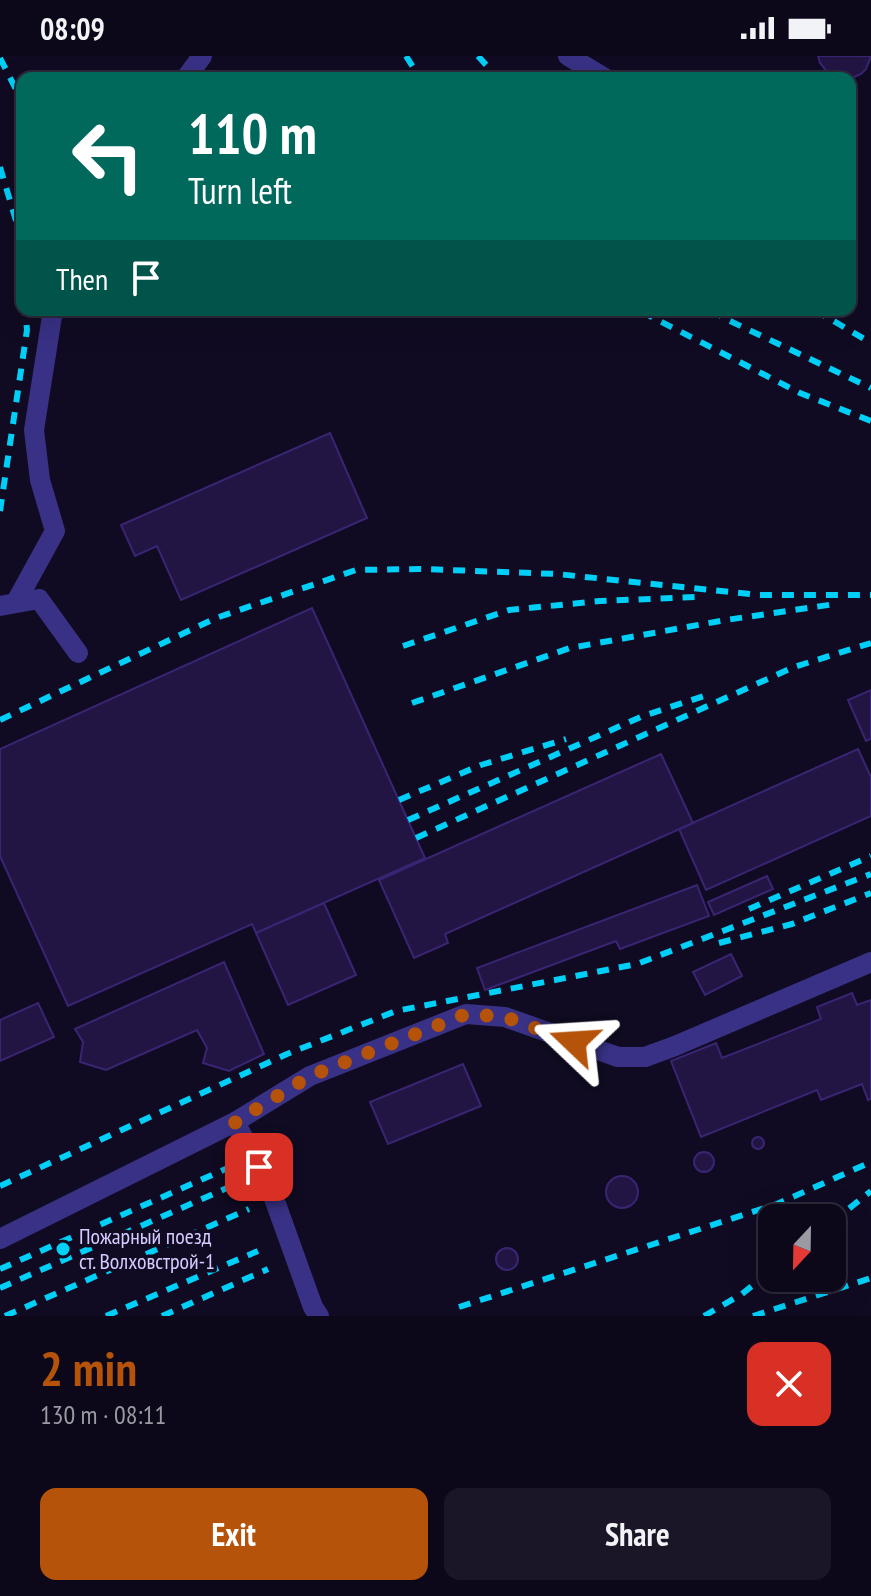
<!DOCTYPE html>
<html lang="en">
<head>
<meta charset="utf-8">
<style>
	:root { --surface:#0c081a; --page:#1a1627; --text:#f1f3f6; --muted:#9a9aa2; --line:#2c2939; --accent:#b45309 }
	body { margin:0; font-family:"PT Sans Narrow",sans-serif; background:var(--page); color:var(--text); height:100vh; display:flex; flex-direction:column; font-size:30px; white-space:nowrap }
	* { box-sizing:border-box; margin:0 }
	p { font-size:26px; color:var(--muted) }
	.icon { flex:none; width:44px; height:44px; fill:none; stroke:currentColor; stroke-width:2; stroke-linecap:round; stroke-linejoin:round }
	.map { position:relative; height:1260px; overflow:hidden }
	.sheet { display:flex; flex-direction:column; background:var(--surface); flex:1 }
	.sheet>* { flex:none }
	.top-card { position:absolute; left:16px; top:16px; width:840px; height:244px; border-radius:16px; box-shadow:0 8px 32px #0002,0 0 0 2px var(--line); background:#00695c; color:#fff; overflow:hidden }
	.needle { width:52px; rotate:202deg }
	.buttons { position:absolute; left:758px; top:1148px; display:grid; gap:16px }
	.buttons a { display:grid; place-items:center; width:88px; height:88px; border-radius:16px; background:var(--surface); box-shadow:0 8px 32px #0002,0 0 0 2px var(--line); font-size:40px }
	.pin { position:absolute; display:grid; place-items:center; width:68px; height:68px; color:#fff; margin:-34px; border-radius:16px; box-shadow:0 4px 12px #0006 }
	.me { position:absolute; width:88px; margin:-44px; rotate:290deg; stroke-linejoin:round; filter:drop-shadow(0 0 6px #0008) }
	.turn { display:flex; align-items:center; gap:28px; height:168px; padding:0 40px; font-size:36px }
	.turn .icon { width:104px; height:104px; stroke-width:2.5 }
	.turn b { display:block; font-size:56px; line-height:68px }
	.then { display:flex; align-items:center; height:76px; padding:0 40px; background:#0003; gap:16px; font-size:30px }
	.round { display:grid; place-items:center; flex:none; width:84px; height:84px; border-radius:16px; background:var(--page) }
	.headline { display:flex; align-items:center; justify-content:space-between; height:136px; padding:0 40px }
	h1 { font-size:48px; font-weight:700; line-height:60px; color:var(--accent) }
	.button { display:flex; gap:16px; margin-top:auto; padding:16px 40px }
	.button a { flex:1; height:92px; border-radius:16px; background:var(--accent); color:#fff; font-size:32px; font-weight:700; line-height:92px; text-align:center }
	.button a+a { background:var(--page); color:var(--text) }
	.status { display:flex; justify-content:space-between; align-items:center; height:56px; padding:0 40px; background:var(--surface); direction:ltr }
	.status svg { height:22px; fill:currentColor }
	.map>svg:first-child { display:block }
</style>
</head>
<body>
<div class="status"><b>08:09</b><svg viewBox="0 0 49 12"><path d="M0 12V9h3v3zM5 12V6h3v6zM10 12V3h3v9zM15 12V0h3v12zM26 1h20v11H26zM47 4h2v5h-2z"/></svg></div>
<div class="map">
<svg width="871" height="1260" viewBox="0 0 871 1260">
	<rect width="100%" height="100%" fill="#100b22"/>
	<g fill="#221544" stroke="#392573" stroke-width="2">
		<polygon points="818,0 871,0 866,13 861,18 850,23 835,22 829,18 820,7"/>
		<polygon points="330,377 367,462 181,544 157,490 135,500 121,469"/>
		<polygon points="312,552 425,802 256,877 252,868 68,950 0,800 0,693"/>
		<polygon points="871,634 871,683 866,685 848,644"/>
		<polygon points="858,693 871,721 871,760 706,834 679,773"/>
		<polygon points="661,698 693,767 445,878 448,887 414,902 379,824"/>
		<polygon points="767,820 773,833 714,859 708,846"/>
		<polygon points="697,829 709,860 620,893 616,885 485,934 477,912"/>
		<polygon points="324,847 356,919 288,949 256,877"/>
		<polygon points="731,898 742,920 705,939 693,916"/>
		<polygon points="224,906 264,998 229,1015 203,1007 207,992 197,974 106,1014 80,1006 83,986 75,973"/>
		<polygon points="852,937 857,949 871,944 871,1043 868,1044 862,1028 821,1044 817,1034 701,1081 671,1005 716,987 722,1002 821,963 817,951"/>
		<polygon points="38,947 54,981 0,1005 0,964"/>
		<polygon points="463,1008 481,1050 388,1088 370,1046"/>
		<circle cx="758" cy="1087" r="6"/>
		<circle cx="704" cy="1106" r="10"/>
		<circle cx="622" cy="1136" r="16"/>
		<circle cx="507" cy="1203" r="11"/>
	</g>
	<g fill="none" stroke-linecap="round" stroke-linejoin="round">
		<g stroke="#393185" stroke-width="20">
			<polyline points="568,0 605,22"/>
			<polyline points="186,22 202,0"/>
			<polyline points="16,546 55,475 40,424 34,374 53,254"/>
			<polyline points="0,550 39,543 78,597"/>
			<polyline points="235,1066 271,1134 313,1251 319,1260"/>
			<polyline points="0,1183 235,1066 310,1020 466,958 505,961 618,1001 645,1001 675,990 871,906"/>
		</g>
		<g stroke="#00cff7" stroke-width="6" stroke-dasharray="12 10" stroke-linecap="butt">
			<polyline points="406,0 420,22"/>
			<polyline points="478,0 498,22"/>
			<polyline points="0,2 22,45"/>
			<polyline points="0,111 17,168 22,225"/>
			<polyline points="643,254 650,260 800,337 871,365"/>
			<polyline points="711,254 728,264 871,332"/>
			<polyline points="815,254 871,287"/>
			<polyline points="0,455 27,274 25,254"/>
			<polyline points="403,590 509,554 600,545 696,541"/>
			<polyline points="412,647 570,592 726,564 835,548"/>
			<polyline points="0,664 216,562 356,514 421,513 557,518 759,539 871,539"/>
			<polyline points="399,744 481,709 566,683"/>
			<polyline points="408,764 643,660 710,638"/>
			<polyline points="416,782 794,611 871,587"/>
			<polyline points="749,853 871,800"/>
			<polyline points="719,887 792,868 871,837"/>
			<polyline points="0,1130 287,998 396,955 637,908 871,818"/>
			<polyline points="832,1166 871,1135"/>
			<polyline points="0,1213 230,1111"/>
			<polyline points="0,1232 236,1128"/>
			<polyline points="459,1251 777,1148 871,1106"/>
			<polyline points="5,1260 249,1153"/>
			<polyline points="106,1260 258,1195"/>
			<polyline points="162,1260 268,1213"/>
			<polyline points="704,1260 742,1238 772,1214"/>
			<polyline points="753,1260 871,1222"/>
		</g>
	</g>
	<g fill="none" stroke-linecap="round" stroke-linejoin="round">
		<polyline stroke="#b45309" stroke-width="14" stroke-dasharray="0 25.2" points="259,1111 235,1066 310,1020 466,958 505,961 574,986"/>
	</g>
	<circle fill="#00cff7" stroke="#100b22" stroke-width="3" cx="63" cy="1193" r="8"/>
	<g text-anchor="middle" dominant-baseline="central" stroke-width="7" stroke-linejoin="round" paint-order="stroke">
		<g font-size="22" fill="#d5ccff" stroke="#100b22" text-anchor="start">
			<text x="79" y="1180">Пожарный поезд<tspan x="79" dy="25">ст. Волховстрой-1</tspan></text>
		</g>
	</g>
</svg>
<div class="buttons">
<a><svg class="needle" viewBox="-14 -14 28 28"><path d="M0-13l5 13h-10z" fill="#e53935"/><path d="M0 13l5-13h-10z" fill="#9a9aa2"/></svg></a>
</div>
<div class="pin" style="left:259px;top:1111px;background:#d93025"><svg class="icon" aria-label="arrive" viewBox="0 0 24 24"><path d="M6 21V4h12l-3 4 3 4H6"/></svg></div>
<svg class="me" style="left:574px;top:986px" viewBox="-20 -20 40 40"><path d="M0-17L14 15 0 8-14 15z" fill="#b45309" stroke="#fff" stroke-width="4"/></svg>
<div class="top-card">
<div class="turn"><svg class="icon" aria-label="left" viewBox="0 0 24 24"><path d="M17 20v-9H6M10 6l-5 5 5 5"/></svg><div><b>110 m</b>Turn left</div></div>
<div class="then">Then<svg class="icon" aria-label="arrive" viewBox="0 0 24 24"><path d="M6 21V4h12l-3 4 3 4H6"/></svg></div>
</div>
</div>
<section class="sheet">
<div class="headline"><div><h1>2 min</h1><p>130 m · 08:11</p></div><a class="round" style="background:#d93025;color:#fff"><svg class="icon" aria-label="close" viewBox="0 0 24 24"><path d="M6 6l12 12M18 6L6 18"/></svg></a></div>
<div class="button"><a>Exit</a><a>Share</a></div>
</section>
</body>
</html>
